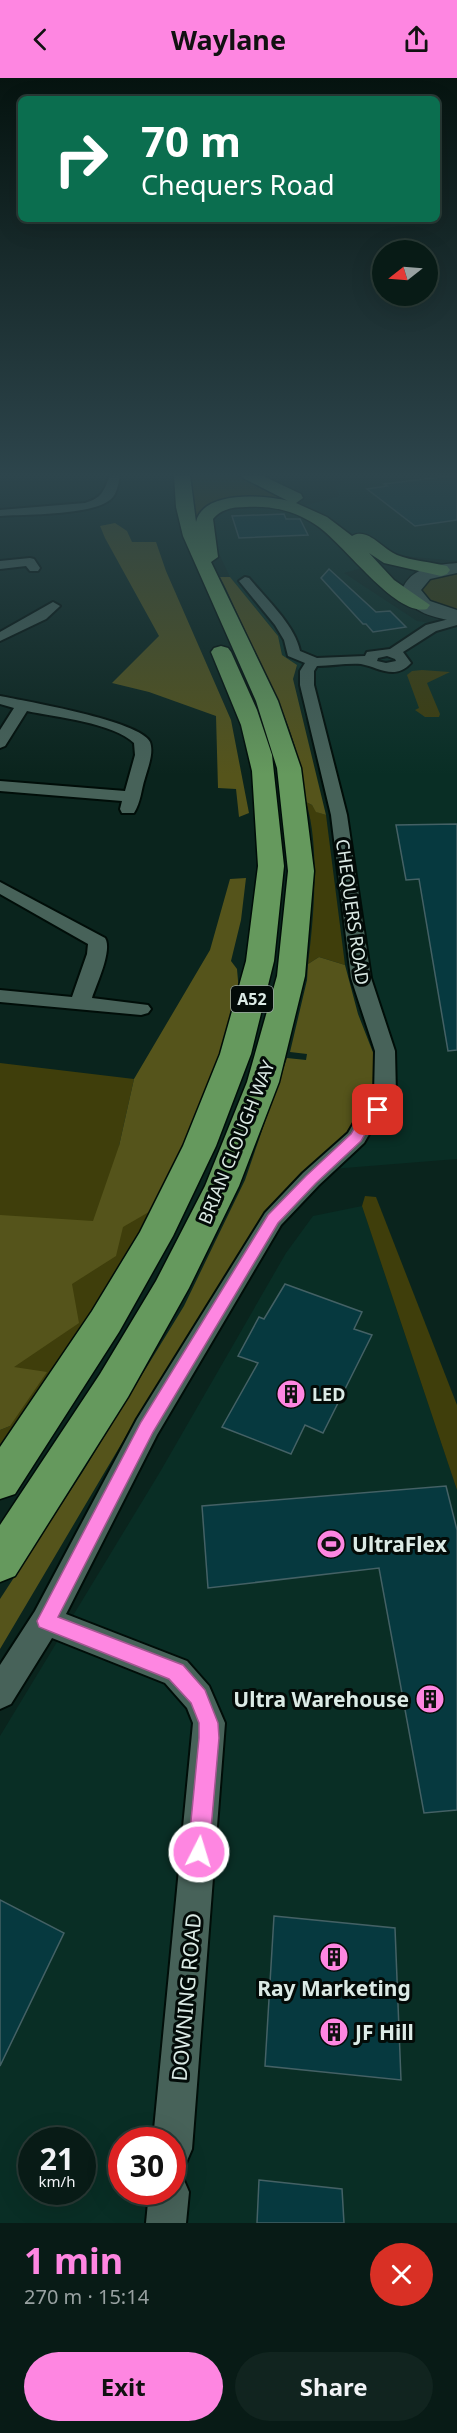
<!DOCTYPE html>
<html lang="en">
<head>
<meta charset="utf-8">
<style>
	:root { --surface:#081b16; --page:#11241f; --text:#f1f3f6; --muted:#98a1a1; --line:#293935; --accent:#fe86e1 }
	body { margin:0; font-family:"Noto Sans",sans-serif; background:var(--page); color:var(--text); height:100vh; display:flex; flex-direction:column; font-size:22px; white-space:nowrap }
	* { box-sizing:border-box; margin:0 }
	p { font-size:20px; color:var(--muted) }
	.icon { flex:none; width:33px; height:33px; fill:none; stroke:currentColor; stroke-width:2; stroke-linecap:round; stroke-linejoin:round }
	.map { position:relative; height:2145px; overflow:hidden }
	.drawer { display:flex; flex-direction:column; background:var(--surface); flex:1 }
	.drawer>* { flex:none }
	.top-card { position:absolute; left:18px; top:18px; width:422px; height:126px; border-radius:9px; box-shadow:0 6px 24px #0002,0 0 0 2px var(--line); background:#0b6e4f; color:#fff; overflow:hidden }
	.needle { width:39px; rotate:253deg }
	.tools { position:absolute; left:372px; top:162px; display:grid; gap:12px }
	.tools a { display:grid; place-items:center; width:66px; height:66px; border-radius:50%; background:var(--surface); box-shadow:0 6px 24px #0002,0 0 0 2px var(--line); font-size:30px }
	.speed { position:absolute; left:18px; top:2049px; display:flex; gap:12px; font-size:30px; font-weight:700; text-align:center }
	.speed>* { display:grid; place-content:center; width:78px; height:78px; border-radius:50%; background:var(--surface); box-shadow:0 6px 24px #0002,0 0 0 2px var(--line); line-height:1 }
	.speed small { font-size:15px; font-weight:400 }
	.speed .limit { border:9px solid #d22; background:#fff; color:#111 }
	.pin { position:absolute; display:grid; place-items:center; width:51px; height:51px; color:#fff; margin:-26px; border-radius:12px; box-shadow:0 3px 9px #0006 }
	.me { position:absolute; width:66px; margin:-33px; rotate:5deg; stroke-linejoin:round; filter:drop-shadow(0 0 4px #0008) }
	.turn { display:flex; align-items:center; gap:21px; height:126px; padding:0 24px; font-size:27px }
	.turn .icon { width:78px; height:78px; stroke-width:2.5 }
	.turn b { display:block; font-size:42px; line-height:51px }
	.round { display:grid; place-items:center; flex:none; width:63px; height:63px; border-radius:32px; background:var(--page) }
	.head { display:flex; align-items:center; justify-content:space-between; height:102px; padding:0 24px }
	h1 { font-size:36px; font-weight:700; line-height:45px; color:var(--accent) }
	.primary-button { display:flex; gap:12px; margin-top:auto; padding:12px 24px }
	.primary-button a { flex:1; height:69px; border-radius:36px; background:var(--accent); color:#111; font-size:24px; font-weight:700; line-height:69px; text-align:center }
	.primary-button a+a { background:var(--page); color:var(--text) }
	header { display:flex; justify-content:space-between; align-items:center; height:78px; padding:0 24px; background:var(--accent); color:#111; font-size:27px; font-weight:700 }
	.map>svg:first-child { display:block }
</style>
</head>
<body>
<header><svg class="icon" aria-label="back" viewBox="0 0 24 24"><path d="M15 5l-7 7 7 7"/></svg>Waylane<svg class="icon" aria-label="share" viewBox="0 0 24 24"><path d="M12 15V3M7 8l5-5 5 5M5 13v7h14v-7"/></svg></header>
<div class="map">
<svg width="457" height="2145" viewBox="0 0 457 2145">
	<rect width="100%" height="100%" fill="#0a241d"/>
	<g fill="#092e25" fill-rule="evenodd">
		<polygon points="339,397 457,397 457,483 404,478 344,495 417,543 457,548 457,1081 307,1093 364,1024 376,1006 380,976 328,706 303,633 297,587 282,577 278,558 230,499 212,461 211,440 217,435 242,428 258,427 291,431 340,418 335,409 345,402"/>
		<path d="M362 1128 457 1412V2145H0V1658L160 1394 286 1175 313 1138ZM32 2062H82V2114H32ZM122 2062H172V2114H122Z"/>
	</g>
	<g fill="#3f3e0b">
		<path d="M188 397H235L294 425C269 425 214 417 198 438L193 437Z"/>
		<polygon points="457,496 457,532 431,525 419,509 427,502"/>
		<polygon points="422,592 450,594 427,605 440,636 439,639 425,639 415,632 419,630 407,597 412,593"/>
		<path d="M306 724 312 727 317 734 326 737 345 887 319 879 308 886C314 840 320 768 306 724Z"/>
		<polygon points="0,985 134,1001 119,1068 154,1131 127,1183 0,1375 0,1352 10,1348 0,1330"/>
		<polygon points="365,1118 376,1119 457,1327 457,1412 362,1128"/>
	</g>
	<g fill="#55541b">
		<polygon points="115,445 127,453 132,464 156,464 166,493 231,642 249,735 239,739 236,711 218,710 216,638 149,614 112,605 159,558 105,460 100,448"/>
		<path d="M220 499H230L278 558 282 577 297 587 293 601 326 737 316 734 312 727 306 724C300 656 266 598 238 537 232 524 227 512 220 499Z"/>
		<polygon points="246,800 241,842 231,883 237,891 239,914 202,1028 154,1131 123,1149 116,1178 72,1206 79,1245 14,1289 47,1294 10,1348 0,1352 0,1137 93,1143 119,1068 134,1001 210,872 230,801"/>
		<polygon points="319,879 345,887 358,936 374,977 373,989 378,993 376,1006 342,1062 260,1145 236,1181 129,1353 0,1571 0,1521 82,1395 184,1228 245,1102 287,980 306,982 307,976 290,974 307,902 308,886"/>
	</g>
	<g fill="#06393f" stroke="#446165" stroke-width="1.5">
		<polygon points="457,397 457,442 415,448 367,411 387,408 384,406"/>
		<polygon points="284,436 286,441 300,441 308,457 239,460 232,438"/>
		<polygon points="329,491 376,534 390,533 406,549 373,554 366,546 363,546 321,500"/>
		<polygon points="457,746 457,972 448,973 419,801 406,802 396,747"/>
		<polygon points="285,1206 362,1234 354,1251 372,1257 323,1355 305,1347 291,1376 222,1349 258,1285 238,1278 259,1239 264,1241"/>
		<polygon points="446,1408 457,1452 457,1732 424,1735 379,1490 208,1510 202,1428"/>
		<polygon points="0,1822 64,1855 0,1988"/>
		<polygon points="274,1838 395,1850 401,2002 265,1988"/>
		<polygon points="259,2102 342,2111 344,2145 257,2145"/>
	</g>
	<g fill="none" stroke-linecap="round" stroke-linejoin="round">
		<g stroke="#000d08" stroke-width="4">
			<g id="street">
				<path d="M110 397H120C119 404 117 414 113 419 98 438 24 436 0 438V432L85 425C102 420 104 413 110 397Z"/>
				<polygon points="30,480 34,481 40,490 38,493 30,493 26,488 0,491 0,483"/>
				<path d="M245 499 249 500C266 521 295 547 300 573L317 580 365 578 367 574 390 571 426 547 457 539V547L436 553 403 574 411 585C395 603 378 589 361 586 347 585 331 588 317 588L314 593V607L347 737 371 900 395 973 396 1017 386 1037 379 1039 364 1065 319 1107 281 1147 157 1357 66 1536 187 1583 209 1608 225 1645 192 2071 186 2085 172 2091V2062H153L193 1645 187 1630 165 1605 52 1560 11 1626 0 1631V1587L35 1533 137 1341 265 1135 303 1095 348 1055 363 1029 369 1027 374 1017 375 973 351 900 331 737 300 607V593L305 585 288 578 284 562 275 547 239 503ZM387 578 395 581 396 583 386 585 377 583 378 580Z"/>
				<polygon points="53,524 60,528 46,541 0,563 0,554"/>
				<path d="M0 618C25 623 141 643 150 664 154 675 148 689 145 700 141 712 141 724 134 735H122L120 731 122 723 0 713V703L125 713 135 677 134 665C114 645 55 639 27 633L5 668 0 670V652L14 630 0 626Z"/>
				<path d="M0 804 105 860C113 872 96 907 92 920L148 927 151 931 148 935 141 937 0 924V912L72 919 87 876 88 866 0 816Z"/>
				<polygon points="172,2095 183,2100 189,2114 186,2145 146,2145 149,2114 172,2114"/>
			</g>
		</g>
		<g stroke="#000d08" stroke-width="3">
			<path id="secondary" d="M457 485V495L430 501 421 512 430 523 457 532V544C435 539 410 536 402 512 411 489 435 487 457 485Z"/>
		</g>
		<g stroke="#000d08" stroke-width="3">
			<g id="highway">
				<path d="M174 397H190L196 444C203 412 265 417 288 423L243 400 241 397H261L301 416 303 420 296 425 327 439 352 458C368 449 382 471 397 477 412 483 431 484 447 488L450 492 447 496 441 498 384 485 369 475 394 502 430 527 427 531C395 539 344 465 316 447 295 433 271 427 246 429 233 429 221 431 213 441L218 479 211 484 278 623 301 690 314 793 305 898 279 1004 239 1108 189 1210 128 1319 15 1498 0 1504V1447L100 1296 156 1203 205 1108 247 1004 277 898 288 793 277 690 256 623 183 458 176 429Z"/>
				<polygon points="221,568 228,570 231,574 257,632 272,677 284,788 274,883 251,976 216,1068 173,1158 119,1254 15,1416 0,1421 0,1369 92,1233 140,1154 183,1068 220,976 246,883 258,788 252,693 241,647 211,574 214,570"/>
			</g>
		</g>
		<use href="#street" fill="#476259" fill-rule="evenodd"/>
		<use href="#secondary" fill="#476259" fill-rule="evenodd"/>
		<use href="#highway" fill="#65995d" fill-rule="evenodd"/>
	</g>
	<linearGradient id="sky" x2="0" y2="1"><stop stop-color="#061410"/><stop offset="0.57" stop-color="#2d454c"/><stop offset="1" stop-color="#2d454c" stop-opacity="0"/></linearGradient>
	<rect width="457" height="697" fill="url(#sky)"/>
	<polygon fill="#fe86e1" stroke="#a55792" stroke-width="1.5" points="378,1028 385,1032 383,1035 376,1037 361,1063 316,1105 278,1145 153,1354 58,1539 183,1587 205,1612 218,1645 219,1660 209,1774 206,1782 199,1785 191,1782 188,1774 199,1660 199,1645 191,1625 169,1601 39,1549 37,1543 141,1344 268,1137 306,1098 351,1056 366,1030"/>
	<defs>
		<g id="building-disc" transform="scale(1.5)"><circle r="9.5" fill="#fe86e1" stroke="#030b08"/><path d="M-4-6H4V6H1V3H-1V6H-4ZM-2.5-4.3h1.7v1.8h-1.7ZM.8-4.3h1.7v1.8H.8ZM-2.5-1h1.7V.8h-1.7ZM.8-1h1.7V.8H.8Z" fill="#111"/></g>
		<g id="stadium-disc" transform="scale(1.5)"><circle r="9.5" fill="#fe86e1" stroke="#030b08"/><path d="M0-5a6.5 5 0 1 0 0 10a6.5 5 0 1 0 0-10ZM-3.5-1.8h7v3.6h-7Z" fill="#111"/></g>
	</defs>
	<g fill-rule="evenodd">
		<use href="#building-disc" x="291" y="1316"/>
		<use href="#stadium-disc" x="331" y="1466"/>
		<use href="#building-disc" x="430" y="1621"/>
		<use href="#building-disc" x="334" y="1879"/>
		<use href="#building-disc" x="334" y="1954"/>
	</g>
	<g text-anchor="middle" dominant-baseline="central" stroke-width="6" stroke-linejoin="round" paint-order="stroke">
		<rect fill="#030b08" stroke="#9aa7a3" stroke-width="1.5" x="231" y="908" width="42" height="26" rx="4.5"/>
		<g font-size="16" font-weight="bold" fill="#dbeae5">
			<text x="252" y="921">A52</text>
		</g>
		<g font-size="18" fill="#dbeae5" stroke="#030b08">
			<text transform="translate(353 834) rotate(82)">CHEQUERS ROAD</text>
			<text transform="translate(236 1064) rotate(-68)">BRIAN CLOUGH WAY</text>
		</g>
		<g font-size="18" font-weight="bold" fill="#dbeae5" stroke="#030b08" text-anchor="start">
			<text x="312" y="1316">LED</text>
		</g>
		<g font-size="21" font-weight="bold" fill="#dbeae5" stroke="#030b08" text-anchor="start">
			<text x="352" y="1466">UltraFlex</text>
			<text x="409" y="1621" text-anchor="end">Ultra Warehouse</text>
			<text x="334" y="1910" text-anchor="middle">Ray Marketing</text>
			<text x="355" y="1954">JF Hill</text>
		</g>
		<g font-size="21" fill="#dbeae5" stroke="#030b08">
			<text transform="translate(186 1919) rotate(-85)">DOWNING ROAD</text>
		</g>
	</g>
</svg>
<div class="tools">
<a><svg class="needle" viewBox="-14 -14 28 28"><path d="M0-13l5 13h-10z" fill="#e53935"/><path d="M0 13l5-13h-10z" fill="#98a1a1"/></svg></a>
</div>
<div class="speed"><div>21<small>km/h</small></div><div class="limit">30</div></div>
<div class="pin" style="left:378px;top:1032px;background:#d93025"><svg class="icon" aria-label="arrive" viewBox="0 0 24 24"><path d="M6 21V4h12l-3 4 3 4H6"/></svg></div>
<svg class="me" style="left:199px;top:1774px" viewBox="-20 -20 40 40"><circle r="17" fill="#fe86e1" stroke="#fff" stroke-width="3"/><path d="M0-11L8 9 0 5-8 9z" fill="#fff"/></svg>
<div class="top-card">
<div class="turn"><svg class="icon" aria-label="right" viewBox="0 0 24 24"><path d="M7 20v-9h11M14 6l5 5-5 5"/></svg><div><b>70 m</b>Chequers Road</div></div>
</div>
</div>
<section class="drawer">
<div class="head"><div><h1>1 min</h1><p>270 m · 15:14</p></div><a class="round" style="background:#d93025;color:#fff"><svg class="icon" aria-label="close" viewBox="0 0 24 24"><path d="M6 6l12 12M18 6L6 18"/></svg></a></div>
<div class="primary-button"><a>Exit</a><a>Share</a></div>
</section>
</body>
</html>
